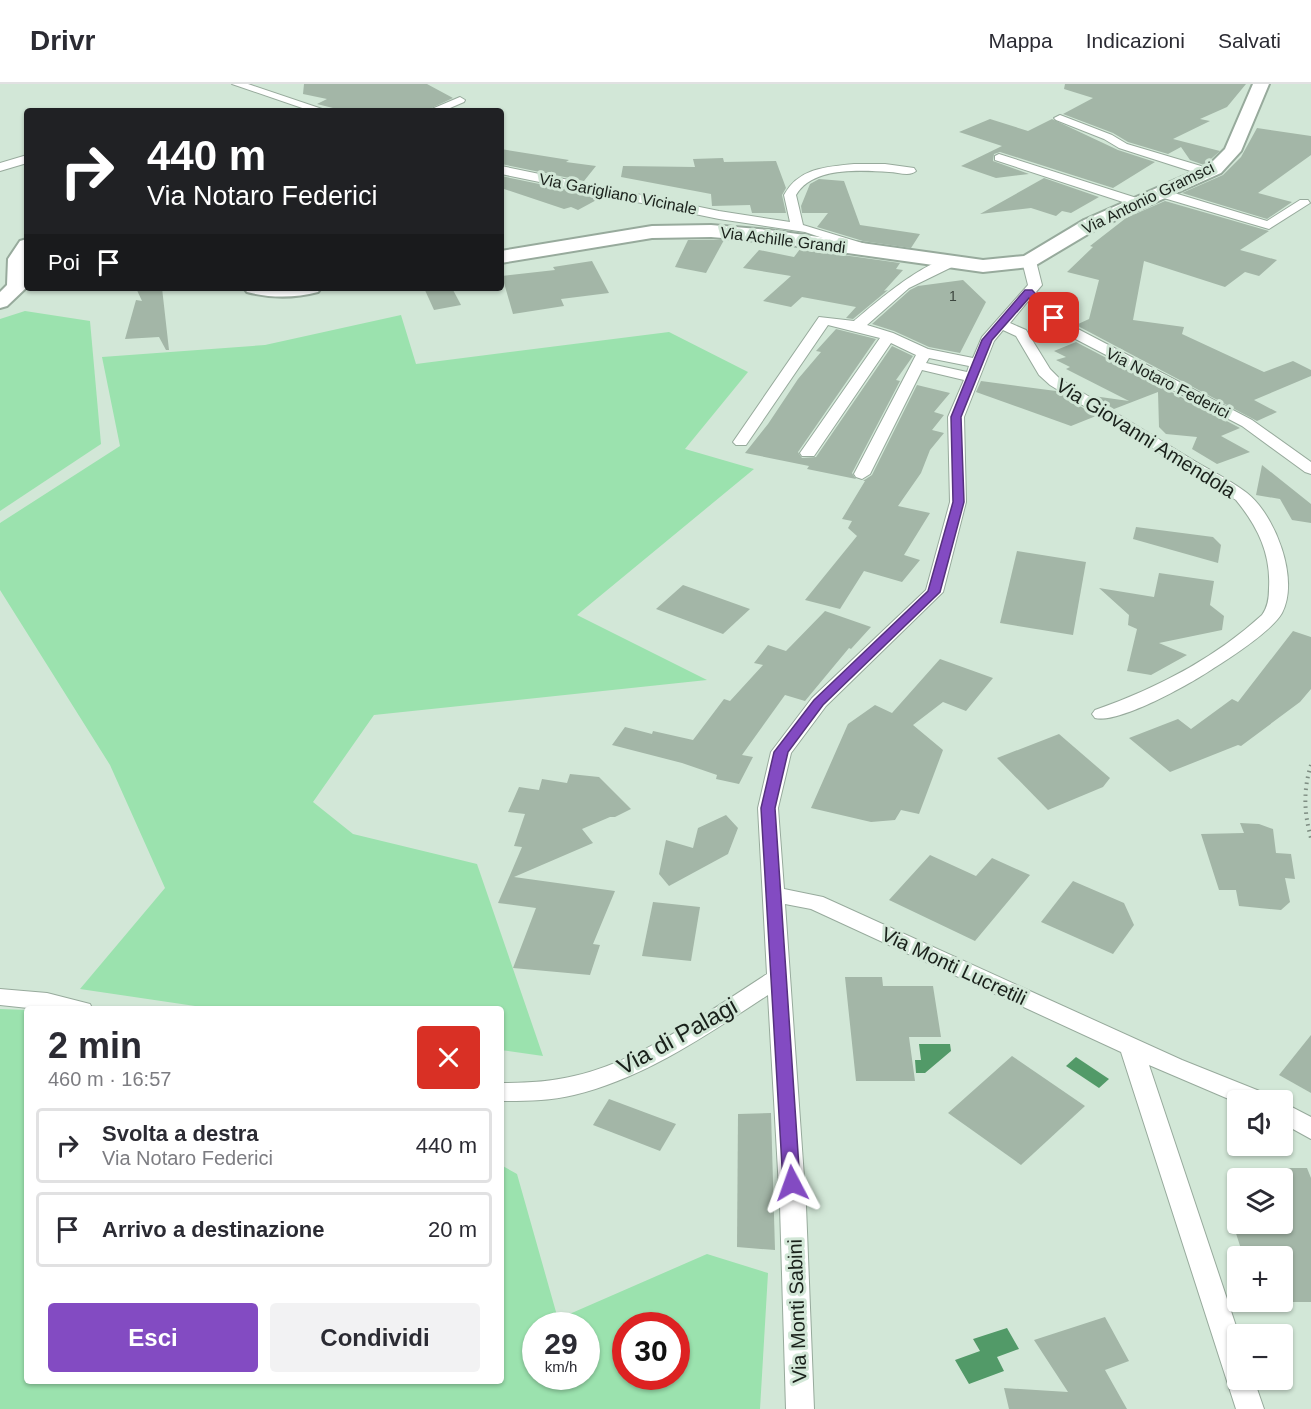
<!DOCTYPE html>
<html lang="it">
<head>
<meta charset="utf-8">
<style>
	:root { --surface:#fff; --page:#f2f2f3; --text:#2b2b33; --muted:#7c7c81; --line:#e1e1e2; --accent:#834bc2 }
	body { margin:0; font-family:Arial,sans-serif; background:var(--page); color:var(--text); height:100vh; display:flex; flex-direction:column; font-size:22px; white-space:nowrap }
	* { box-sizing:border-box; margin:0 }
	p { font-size:20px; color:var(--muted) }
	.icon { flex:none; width:33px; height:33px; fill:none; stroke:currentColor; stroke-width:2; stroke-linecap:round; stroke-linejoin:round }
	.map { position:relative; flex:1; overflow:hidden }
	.panel { position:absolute; left:24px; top:922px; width:480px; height:378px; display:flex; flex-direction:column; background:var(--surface); border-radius:6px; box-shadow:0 2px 4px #0004 }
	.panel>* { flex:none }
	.guide { position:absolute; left:24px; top:24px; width:480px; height:183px; border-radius:6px; box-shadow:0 2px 4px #0004; background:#202124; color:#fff; overflow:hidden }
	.fabs { position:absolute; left:1227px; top:1006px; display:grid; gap:12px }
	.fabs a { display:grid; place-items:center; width:66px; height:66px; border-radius:6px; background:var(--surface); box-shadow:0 2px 4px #0004; font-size:30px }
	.speed { position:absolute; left:522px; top:1228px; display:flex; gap:12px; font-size:30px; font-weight:700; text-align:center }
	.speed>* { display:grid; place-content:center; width:78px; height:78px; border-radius:50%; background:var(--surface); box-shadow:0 2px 4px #0004; line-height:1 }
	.speed small { font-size:15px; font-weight:400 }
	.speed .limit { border:9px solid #d22; background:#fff; color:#111 }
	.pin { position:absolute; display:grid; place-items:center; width:51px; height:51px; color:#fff; margin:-26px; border-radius:12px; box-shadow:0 3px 9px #0006 }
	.me { position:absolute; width:66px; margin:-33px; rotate:356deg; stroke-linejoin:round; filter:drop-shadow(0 0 4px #0008) }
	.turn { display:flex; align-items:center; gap:21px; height:126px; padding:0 24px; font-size:27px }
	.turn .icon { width:78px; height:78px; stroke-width:2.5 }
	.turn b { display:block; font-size:42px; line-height:51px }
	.then { display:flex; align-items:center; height:57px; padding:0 24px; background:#0003; gap:12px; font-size:22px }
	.round { display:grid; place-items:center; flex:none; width:63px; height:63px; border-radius:6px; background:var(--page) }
	.head { display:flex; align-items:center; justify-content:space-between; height:102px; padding:0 24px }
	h1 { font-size:36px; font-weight:800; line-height:45px }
	.cta { display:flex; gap:12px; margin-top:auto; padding:12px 24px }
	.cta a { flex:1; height:69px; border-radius:6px; background:var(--accent); color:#fff; font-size:24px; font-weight:800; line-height:69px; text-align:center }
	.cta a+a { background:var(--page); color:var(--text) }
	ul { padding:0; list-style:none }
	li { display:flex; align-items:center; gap:18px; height:75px; margin:0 12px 9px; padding:0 12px; border:3px solid var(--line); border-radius:6px }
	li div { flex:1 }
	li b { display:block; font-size:22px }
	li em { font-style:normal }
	header { display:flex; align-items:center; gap:36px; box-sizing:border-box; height:84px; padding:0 30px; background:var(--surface); border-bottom:2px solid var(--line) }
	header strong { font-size:28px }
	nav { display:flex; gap:33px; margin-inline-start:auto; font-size:21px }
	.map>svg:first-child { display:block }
</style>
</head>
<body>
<header>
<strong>Drivr</strong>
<nav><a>Mappa</a><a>Indicazioni</a><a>Salvati</a></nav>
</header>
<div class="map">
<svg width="1311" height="1325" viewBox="0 0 1311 1325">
	<rect width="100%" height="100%" fill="#d2e7d7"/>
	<g fill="#9be2ae" fill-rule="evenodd">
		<polygon points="25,227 90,237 101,360 0,427 0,235"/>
		<polygon points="401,231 416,280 669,248 748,288 685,365 754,385 577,531 707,596 374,631 313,718 353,750 477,780 543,972 501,966 501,926 222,926 80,905 165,804 110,681 0,506 0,439 120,362 102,273 265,261"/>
		<path d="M0 925 27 926V1298H501V1081L517 1090 558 1235 707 1170 768 1189 760 1325H0ZM536 1242H586V1293H536ZM626 1242H676V1293H626Z"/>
	</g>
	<g fill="#529a68">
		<polygon points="919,960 950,960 951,967 925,989 916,989 915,976 921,976"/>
		<polygon points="1076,973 1109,995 1099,1004 1066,982"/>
		<polygon points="1007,1244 1019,1265 997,1273 1004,1287 969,1300 955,1276 980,1267 973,1255"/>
	</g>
	<g fill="#a3b6a7">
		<polygon points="304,0 427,0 453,14 425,27 345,27 317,20 327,15 303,10"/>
		<polygon points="1065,0 1246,0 1227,23 1200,35 1210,37 1173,55 1220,67 1204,81 1190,76 1181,63 1168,70 1128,58 1113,49 1063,30 1093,14 1064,5"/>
		<polygon points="990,35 1028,47 1052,35 1118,66 1155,78 1113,104 1000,68 994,70 993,77 1029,90 996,94 961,82 1002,62 959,48"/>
		<polygon points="1257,44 1311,52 1311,71 1258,109 1292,118 1267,135 1182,109 1223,91 1241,73"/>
		<polygon points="501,65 569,76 566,78 596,82 584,97 501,80"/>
		<polygon points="723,74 724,78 776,77 786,104 782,111 786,129 752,129 750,121 712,122 711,110 621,93 623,82 695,83 693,75"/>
		<polygon points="501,92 602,113 578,126 571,123 564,125 501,104"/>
		<polygon points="1044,94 1099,113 1071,129 1062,127 1056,132 1031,124 980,130"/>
		<polygon points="819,95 844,97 860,141 920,150 911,164 863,157 817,143 828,129 802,129 801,122 810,100"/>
		<polygon points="1165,117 1269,147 1240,166 1277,176 1259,192 1245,188 1225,203 1144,177 1133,236 1184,243 1182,250 1264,288 1293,277 1311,286 1311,292 1254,316 1277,328 1257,337 1076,241 1089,235 1099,196 1067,188 1093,163 1090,162 1126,134"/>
		<polygon points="688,156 724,156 706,189 675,183"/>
		<polygon points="800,165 900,179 896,185 903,186 884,207 888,206 853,235 846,234 856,223 802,213 791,223 763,217 791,192 743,184 759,166 794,173"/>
		<polygon points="592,177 609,209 561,215 564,222 513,230 502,192 555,186 553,183"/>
		<polygon points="963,196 986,218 960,269 929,263 894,247 872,240 910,206 918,202"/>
		<polygon points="136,204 162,204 169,266 166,266 159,253 125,255 136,216 142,217"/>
		<polygon points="424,204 452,204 461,221 434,226"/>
		<polygon points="836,245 876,255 798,368 802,374 816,373 892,262 913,272 896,296 900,297 852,389 856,395 807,385 809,382 745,369 768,340 798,295 821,268 816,267"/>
		<polygon points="1076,258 1240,344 1221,352 1250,368 1217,380 1192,365 1197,353 1166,350 1159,343 1158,308 1114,325 1093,312 1129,317 1066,285 1070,283 1056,276 1066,273 1054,267"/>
		<polygon points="981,297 1056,307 1096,332 1071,342 976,308"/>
		<polygon points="917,301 950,309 934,328 944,331 932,346 944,349 930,366 921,389 898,422 930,429 904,471 920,476 902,498 864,487 840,525 805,516 857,452 848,444 852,437 842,435 865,397 863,397 872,391"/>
		<polygon points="1262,381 1311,420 1311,439 1292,436 1280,415 1256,411"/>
		<polygon points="1136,443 1213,453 1221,461 1218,479 1133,455"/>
		<polygon points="1017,467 1086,478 1073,551 1000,539"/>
		<polygon points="1159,489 1214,497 1210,521 1224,532 1222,546 1159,559 1187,571 1151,591 1127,587 1137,545 1128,541 1129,531 1099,504 1154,513"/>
		<polygon points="683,501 750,525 723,550 656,525"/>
		<polygon points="825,527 871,543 851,565 849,564 805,617 785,611 742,671 753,673 739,700 716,695 717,691 682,679 612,661 625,643 652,650 653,647 693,656 724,615 730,617 763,581 754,579 768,561 786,567"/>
		<polygon points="1293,547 1311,553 1311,605 1300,618 1241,662 1238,661 1170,688 1129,654 1178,635 1191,645 1232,615 1238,618"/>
		<polygon points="940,575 993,594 966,627 943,618 913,641 943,666 919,730 901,726 895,736 871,738 811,724 848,640 875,621 892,629"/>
		<polygon points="1059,650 1110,694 1103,703 1048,726 997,674"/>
		<polygon points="570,690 599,693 631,725 615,733 610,733 582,745 593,759 514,793 615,807 593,860 600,861 590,891 513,884 536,824 498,819 522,763 514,762 525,730 508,728 519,703 539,706 542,695 567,699"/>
		<polygon points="726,731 738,744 728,770 669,802 659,790 666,756 693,764 698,744"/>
		<polygon points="1240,739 1259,740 1273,745 1276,769 1291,770 1295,795 1285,794 1290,818 1281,826 1239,822 1236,806 1219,806 1201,750 1244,749"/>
		<polygon points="930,771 976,792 992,774 1030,791 975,857 889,816"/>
		<polygon points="1073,797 1124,819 1134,841 1113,870 1041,838"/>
		<polygon points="653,818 700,823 691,877 642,872"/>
		<polygon points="845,893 882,893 883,902 933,902 941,953 909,953 915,997 856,997"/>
		<polygon points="1311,951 1311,1009 1279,991"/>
		<polygon points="1012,972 1085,1022 1021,1081 948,1029"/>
		<polygon points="609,1015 676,1040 660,1067 593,1041"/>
		<polygon points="771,1029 775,1166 737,1163 738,1030"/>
		<polygon points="1282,1084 1307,1084 1311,1094 1311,1218 1282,1218 1282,1173 1265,1173 1262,1164 1241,1165 1233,1140 1282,1140"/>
		<polygon points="1105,1233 1129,1277 1105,1286 1127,1325 1009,1325 1004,1304 1068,1308 1034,1256"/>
	</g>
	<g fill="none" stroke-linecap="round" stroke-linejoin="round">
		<g stroke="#97aa9c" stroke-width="2">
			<g id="street">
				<polygon points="232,0 248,0 328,27 311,27"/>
				<polygon points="460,13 465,16 464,18 443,27 427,27"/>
				<polygon points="1060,31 1112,51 1127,60 1211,85 1213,88 1207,92 1203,91 1119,64 1104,55 1056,36 1054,34"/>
				<polygon points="999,70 1143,116 1145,119 1143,122 1135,122 995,76 995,72"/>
				<polygon points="27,71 27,79 0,87 0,79"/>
				<path d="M854 80H885L914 84 916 87C909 93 898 88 889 88 860 86 812 83 796 111L803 141 872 162 873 165 867 169 805 148 719 135 501 90V82L719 127 790 138 784 111C799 84 825 83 854 80Z"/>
				<polygon points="1161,105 1267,137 1300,116 1308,116 1310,119 1269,145 1157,112 1155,109"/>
				<path d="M1029 173 1036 177 1042 201 1036 208 1045 219 1076 244 1252 336 1311 378V390L1305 388 1242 342 1066 250 1028 217 1010 239 1026 246 1050 285 1060 295C1103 321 1146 347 1188 373 1207 385 1229 395 1247 409 1275 431 1300 495 1282 529 1271 548 1230 574 1211 586 1190 600 1119 640 1095 634L1092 630 1095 626C1155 605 1214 575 1262 531 1268 523 1269 514 1269 504 1271 470 1258 443 1236 416L1050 301 1039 291 1016 252 1003 246 994 257 964 333 966 418 943 508 826 622 791 669 778 724 784 805 823 813 1182 976 1267 1010 1270 1017 1238 1019 1149 981 1239 1251H1238V1296H1254L1264 1325H1236L1121 968 811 825 785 820 806 1122 814 1325H786L780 1122 768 911C708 950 645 994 574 1011 550 1017 525 1017 501 1017V999C525 999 550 998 574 992 641 977 709 927 767 890L758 724 771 668 812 614 926 506 950 418 948 333 964 296 922 286 870 390 862 395 856 393 854 390 916 271 891 259 814 372H802L800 369 880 254 828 241 746 361H736L733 358 819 233 854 237C872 222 932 169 956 175L958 178 956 181 909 204 867 241 893 249 928 265 973 274 982 253 1028 201 1022 177ZM929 274 969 282 967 288 926 279Z"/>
				<polygon points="0,905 47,909 90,920 93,926 47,926 0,921"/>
				<polygon points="1282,1018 1311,1033 1311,1055 1282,1039"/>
			</g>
		</g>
		<g stroke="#97aa9c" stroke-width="4">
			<g id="secondary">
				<polygon points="1253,0 1269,0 1241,67 1221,89 1098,144 1036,181 1029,183 983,188 769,158 711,153 652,154 501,179 501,167 652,142 711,141 769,146 983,176 1024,172 1084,136 1209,81 1225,65"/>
				<polygon points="27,155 27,203 7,222 0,224 0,208 7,201 8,175 20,157"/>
				<path d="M244 204H321L318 208C295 214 270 214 247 208Z"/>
			</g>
		</g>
		<path stroke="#7e8d82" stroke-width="4" stroke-dasharray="1.5 4.5" stroke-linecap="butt" d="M1311 681C1303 706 1304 729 1311 754"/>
		<use href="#street" fill="#fff" fill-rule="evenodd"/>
		<use href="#secondary" fill="#fff" fill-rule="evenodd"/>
	</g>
	<polygon fill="#834bc2" stroke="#55317e" stroke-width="1.5" points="1025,206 1032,206 1059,234 1051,236 1029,214 992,256 961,333 964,418 940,508 823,621 788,668 775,724 800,1099 798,1104 792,1106 785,1104 783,1099 761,724 774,668 814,616 928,507 953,418 951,333 982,256"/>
	<g text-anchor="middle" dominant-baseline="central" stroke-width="6" stroke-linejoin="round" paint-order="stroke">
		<g font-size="14" fill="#3c463e">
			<text x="953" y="212">1</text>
		</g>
		<g font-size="16" fill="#1a211b" stroke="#d2e7d7">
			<text transform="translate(618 110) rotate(11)">Via Garigliano Vicinale</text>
			<text transform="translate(1148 114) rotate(-26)">Via Antonio Gramsci</text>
			<text transform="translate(783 156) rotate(7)">Via Achille Grandi</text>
			<text transform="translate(1168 299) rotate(27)">Via Notaro Federici</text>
		</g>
		<g font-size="20" fill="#1a211b" stroke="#d2e7d7">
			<text transform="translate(1146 354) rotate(32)">Via Giovanni Amendola</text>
			<text transform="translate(954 882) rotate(25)">Via Monti Lucretili</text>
			<text transform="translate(797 1227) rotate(-92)">Via Monti Sabini</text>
		</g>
		<g font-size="24" fill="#1a211b" stroke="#d2e7d7">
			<text transform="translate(677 952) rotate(-29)">Via di Palagi</text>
		</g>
	</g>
</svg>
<div class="fabs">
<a><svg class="icon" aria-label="sound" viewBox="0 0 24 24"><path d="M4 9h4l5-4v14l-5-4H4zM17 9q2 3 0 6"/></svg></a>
<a><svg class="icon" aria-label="layers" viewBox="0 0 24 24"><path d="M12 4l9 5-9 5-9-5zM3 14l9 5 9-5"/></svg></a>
<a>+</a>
<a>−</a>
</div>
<div class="speed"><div>29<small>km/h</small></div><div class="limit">30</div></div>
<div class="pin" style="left:1054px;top:234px;background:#d93025"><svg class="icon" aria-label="arrive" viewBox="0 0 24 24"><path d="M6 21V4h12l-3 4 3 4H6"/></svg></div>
<svg class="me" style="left:792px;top:1099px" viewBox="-20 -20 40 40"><path d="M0-17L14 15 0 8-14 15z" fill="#834bc2" stroke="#fff" stroke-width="4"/></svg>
<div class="guide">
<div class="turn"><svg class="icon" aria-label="right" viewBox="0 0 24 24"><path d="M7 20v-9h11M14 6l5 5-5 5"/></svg><div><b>440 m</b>Via Notaro Federici</div></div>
<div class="then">Poi<svg class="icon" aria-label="arrive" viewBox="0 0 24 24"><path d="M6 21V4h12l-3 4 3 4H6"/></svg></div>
</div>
<section class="panel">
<div class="head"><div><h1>2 min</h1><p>460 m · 16:57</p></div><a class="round" style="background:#d93025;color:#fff"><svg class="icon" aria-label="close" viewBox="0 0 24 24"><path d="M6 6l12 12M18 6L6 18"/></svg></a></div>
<ul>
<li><svg class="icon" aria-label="right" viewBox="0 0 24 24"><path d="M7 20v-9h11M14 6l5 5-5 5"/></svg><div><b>Svolta a destra</b><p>Via Notaro Federici</p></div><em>440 m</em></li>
<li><svg class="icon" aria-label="arrive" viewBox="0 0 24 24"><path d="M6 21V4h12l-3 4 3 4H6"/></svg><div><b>Arrivo a destinazione</b></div><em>20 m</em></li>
</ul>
<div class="cta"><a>Esci</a><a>Condividi</a></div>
</section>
</div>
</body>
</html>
